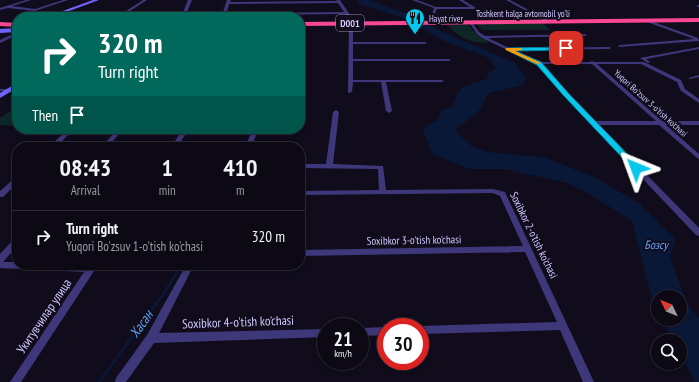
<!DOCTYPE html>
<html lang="en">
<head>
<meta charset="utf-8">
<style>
	:root { --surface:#0c0915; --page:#15121e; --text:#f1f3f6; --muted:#9a9aa0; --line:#2c2a34 }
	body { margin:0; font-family:"PT Sans Narrow",sans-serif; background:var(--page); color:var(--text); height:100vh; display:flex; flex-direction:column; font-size:15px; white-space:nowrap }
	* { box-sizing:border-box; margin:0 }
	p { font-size:13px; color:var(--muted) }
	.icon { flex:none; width:22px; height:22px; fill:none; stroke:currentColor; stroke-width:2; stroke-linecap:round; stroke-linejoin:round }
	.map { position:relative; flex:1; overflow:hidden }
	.sheet { position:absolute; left:12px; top:142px; width:293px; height:128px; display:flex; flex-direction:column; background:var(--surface); border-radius:16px; box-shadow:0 2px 6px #0003,0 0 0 1px var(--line) }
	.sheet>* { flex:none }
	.guide { position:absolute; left:12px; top:12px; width:293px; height:122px; border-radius:16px; box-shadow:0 2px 6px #0003,0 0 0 1px var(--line); background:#00695c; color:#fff; overflow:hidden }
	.needle { width:26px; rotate:313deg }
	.buttons { position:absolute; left:651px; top:290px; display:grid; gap:8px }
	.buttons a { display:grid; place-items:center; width:36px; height:36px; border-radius:50%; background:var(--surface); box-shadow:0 2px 6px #0003,0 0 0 1px var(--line); font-size:20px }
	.speed { position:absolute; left:317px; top:318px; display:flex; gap:8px; font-size:20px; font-weight:700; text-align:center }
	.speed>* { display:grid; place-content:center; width:52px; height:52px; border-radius:50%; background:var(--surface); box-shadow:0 2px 6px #0003,0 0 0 1px var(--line); line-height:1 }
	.speed small { font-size:10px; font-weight:400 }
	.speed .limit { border:6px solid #d22; background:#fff; color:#111 }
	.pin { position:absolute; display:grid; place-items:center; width:34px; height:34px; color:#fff; margin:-17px; border-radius:8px; box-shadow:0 2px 6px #0006 }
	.me { position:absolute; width:44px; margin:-22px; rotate:316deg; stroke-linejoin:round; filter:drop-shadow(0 0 3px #0008) }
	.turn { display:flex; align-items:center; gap:14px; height:84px; padding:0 20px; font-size:18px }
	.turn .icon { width:52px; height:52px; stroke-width:2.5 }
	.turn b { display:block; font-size:28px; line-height:34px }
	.then { display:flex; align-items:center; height:38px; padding:0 20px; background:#0003; gap:8px; font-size:15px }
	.eta { display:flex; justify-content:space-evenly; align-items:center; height:68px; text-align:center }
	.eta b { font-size:24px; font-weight:800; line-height:28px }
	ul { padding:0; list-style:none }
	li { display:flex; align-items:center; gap:12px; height:52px; padding:0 20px; border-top:1px solid var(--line) }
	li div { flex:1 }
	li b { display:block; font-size:15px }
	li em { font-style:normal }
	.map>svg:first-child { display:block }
</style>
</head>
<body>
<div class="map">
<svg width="699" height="382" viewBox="0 0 699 382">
	<rect width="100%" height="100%" fill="#100c1c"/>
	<g fill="#0f2626">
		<path d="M468 24 477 35 489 42C474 45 457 37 448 25Z"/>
		<polygon points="477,24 543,24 550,30 482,30"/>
		<polygon points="13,109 17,109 17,126 0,125 0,118"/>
	</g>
	<path fill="#0a1838" d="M356 0H369L415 17 447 34 515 63 526 79 522 85 489 93 478 112 455 130 471 146 487 152 547 158 598 179 640 204 675 239 670 258 687 303 699 319V382H695L680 352V341H674L662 319H680V297H658V310L652 299 632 221 586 192 567 183 505 169H470L433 154 423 131 428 125 436 121 443 110 453 106C459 83 466 86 487 79L489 73 496 68 490 59 482 55 444 41 403 18 360 4Z"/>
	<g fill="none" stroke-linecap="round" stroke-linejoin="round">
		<polyline stroke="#0a1838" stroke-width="1" points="219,17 223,0"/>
		<polyline stroke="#0a1838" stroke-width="2.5" points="99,382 162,296 182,265"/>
		<g fill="#3e387a" fill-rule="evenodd">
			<polygon points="26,0 31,0 12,6 35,9 63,0 68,0 35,11 8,8 0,10 0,8"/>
			<polygon points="143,0 147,0 121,17 117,17"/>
			<polygon points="188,0 192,0 185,17 181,17"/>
			<polygon points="227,0 231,0 230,2 337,1 336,0 340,0 354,21 351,22 346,14 246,15 243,17 239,17 245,13 344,12 338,3 229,4 226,15 228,17 224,17 222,15"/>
			<polygon points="412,0 417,0 436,7 470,7 459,0 463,0 476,8 474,9 437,9 434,15 456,19 455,21 431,17 434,8"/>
			<polygon points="506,0 510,0 551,22 548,23"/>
			<polygon points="698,5 699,5 699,7 696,6"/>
			<polygon points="648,20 698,38 699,41 619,47 618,46 620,45 694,39 647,22"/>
			<path d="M471 21 479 32 485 36 585 34 587 35 585 36 488 38 509 48 609 47 611 48 609 49 514 50 540 62H590L592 61 594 62H644L681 80 685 89 699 99V103L681 91 677 82 641 64H597L662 121H699V125H666L699 154V159L697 158 659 125H598L699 228V236L696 235 564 96 537 64 482 38 477 34 469 22ZM542 64H592L656 121H595L568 94Z"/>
			<polygon points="351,22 353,23 353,42 425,42 427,43 425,44 353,44 353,59 449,59 451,60 449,61 353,61 353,80 442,80 444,81 442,82 386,82 392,111 389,113 386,111 381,82 353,82 352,92 348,93 349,23"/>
			<polygon points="17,32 17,35 0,43 0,40"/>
			<polygon points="699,47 699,49 646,59 650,62 648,63 640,58"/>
			<polygon points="699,75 699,77 690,79 688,78"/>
			<polygon points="0,89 9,89 11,90 9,91 0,91"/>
			<polygon points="336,110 339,112 333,164 383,166 386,190 493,189 505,192 594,382 583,382 560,330 420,334 420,327 416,327 420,326 557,322 525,252 300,256 300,250 523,246 500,196 493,193 300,195 300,191 379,190 378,169 300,168 300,164 326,164 333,112"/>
			<polygon points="68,129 74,129 56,147 49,147"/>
			<polygon points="118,129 124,129 107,147 101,147"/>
			<polygon points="183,129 189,129 177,147 171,147"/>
			<polygon points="253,129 259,129 251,147 245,147"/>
			<polygon points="17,177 17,183 3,197 0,197 0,191 15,178"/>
			<polygon points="17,238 17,246 3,262 17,262 17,265 98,265 21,382 10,382 84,272 0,268 0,254 14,239"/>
			<polygon points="186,265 194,265 159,333 326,329 326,337 154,343 126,382 115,382 116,378 147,335"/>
			<polygon points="386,327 386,335 360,336 360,328 386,327 387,327"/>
		</g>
		<g fill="#6f63fb" fill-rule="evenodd">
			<polygon points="93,0 99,0 53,17 46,17"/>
			<polygon points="17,28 17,32 0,33 0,29"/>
			<polygon points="17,83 17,88 0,98 0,93"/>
		</g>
		<g fill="#fa4793" fill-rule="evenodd">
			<polygon points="699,18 699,22 300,26 300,22"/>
			<polygon points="0,22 17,23 17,27 0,26"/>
		</g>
	</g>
	<polygon fill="#07c8ec" stroke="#058299" points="567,47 566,50 515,51 541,62 569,94 639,166 639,169 633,169 564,96 537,65 505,49 508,48"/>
	<polygon fill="#f59e0b" points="506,48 522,48 522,50 515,51 541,63 537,64 506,50"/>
	<defs>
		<g id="restaurant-pin" transform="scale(1)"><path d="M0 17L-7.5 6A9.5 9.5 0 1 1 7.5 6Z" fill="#07c8ec" stroke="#100c1c"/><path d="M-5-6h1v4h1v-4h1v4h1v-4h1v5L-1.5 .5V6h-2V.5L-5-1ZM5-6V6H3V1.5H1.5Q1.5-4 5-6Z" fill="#111"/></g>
	</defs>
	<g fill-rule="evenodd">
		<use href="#restaurant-pin" x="415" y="18"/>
	</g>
	<g text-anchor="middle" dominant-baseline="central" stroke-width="4" stroke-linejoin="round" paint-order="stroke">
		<g font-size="9" fill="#d2c9fe" stroke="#100c1c">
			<text x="523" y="13">Toshkent halqa avtomobil yo'li</text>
			<text transform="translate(651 103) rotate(42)">Yuqori Bo'zsuv 3-o'tish ko'chasi</text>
		</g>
		<g font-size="9" fill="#d2c9fe" stroke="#100c1c" text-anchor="start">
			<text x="429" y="18">Hayat river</text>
		</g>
		<rect fill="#100c1c" stroke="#9890ba" stroke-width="1" x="336" y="15" width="28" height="16" rx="3"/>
		<g font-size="10" font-weight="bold" fill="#d2c9fe">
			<text x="350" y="23">D001</text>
		</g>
		<g font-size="11" fill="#d2c9fe" stroke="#100c1c">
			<text transform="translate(534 235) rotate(64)">Soxibkor 2-o'tish ko'chasi</text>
			<text transform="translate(414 240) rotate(-1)">Soxibkor 3-o'tish ko'chasi</text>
		</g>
		<g font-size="12" font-style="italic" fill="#5aa7fa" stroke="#100c1c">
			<text x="656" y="244">Бозсу</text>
		</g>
		<g font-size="13" fill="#d2c9fe" stroke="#100c1c">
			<text transform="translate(44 316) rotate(-56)">Укитувчилар улица</text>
			<text transform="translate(238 322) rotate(-2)">Soxibkor 4-o'tish ko'chasi</text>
		</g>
		<g font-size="14" font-style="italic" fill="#5aa7fa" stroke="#100c1c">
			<text transform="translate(141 324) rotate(-55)">Хасан</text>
		</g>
	</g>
</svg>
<div class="buttons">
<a><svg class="needle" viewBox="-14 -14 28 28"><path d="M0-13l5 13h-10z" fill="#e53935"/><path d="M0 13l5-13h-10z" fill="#9a9aa0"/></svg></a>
<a><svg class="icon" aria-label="search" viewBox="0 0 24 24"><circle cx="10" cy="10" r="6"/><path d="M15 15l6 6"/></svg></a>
</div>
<div class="speed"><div>21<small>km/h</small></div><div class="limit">30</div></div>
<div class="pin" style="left:566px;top:48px;background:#d93025"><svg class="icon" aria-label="arrive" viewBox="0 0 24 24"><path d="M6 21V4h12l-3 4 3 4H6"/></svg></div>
<svg class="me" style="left:636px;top:168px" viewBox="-20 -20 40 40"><path d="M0-17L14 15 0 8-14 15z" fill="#07c8ec" stroke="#fff" stroke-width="4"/></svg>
<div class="guide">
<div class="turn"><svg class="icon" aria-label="right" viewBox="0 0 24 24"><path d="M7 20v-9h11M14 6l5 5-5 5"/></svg><div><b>320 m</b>Turn right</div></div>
<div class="then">Then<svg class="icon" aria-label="arrive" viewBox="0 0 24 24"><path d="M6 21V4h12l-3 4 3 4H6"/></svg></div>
</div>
<section class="sheet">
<div class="eta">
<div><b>08:43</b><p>Arrival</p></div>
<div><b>1</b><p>min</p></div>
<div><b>410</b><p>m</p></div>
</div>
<ul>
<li><svg class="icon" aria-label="right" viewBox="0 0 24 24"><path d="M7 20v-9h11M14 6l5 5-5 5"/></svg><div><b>Turn right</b><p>Yuqori Bo'zsuv 1-o'tish ko'chasi</p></div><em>320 m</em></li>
</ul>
</section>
</div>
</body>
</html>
